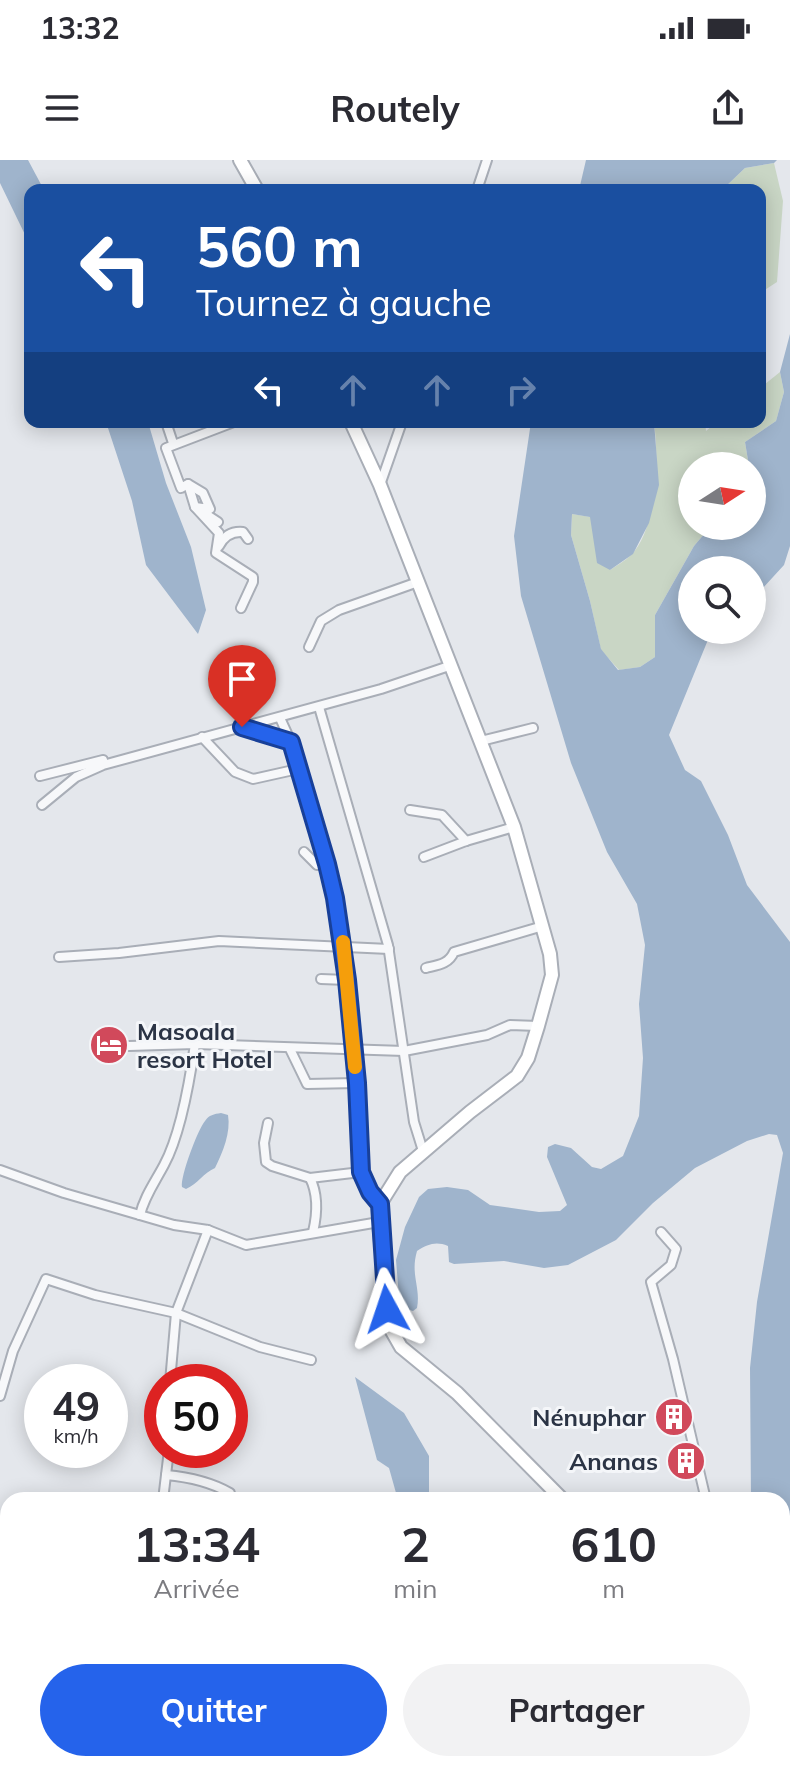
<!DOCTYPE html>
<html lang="fr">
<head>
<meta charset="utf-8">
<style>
	:root { --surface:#fff; --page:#f2f2f3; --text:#2b2b33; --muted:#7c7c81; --accent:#2563eb }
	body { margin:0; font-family:Mulish,sans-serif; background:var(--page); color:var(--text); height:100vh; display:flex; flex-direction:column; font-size:30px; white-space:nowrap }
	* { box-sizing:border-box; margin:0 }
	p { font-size:26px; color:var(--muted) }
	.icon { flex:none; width:44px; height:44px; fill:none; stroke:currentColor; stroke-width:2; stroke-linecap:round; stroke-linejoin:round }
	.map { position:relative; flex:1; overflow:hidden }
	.drawer { position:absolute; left:0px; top:1332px; width:790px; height:280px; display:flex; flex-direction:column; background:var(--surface); border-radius:24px 24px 0 0; box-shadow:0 4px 20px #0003 }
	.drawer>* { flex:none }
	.banner { position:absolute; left:24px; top:24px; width:742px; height:244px; border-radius:16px; box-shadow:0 4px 20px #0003; background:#1a4fa0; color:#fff; overflow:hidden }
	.needle { width:52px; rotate:78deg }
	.tools { position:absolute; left:678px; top:292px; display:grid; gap:16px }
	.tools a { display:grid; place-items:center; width:88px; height:88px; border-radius:50%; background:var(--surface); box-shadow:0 4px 20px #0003; font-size:40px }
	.speed { position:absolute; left:24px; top:1204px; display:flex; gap:16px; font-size:40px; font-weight:700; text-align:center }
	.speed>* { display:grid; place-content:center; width:104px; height:104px; border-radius:50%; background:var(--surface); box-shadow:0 4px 20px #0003; line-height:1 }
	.speed small { font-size:20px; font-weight:400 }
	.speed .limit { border:12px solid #d22; background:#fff; color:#111 }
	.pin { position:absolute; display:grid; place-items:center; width:68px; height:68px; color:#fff; margin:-82px -34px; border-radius:50% 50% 50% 0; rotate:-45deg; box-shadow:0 0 8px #0007 }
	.pin .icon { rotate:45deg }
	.me { position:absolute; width:88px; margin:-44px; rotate:355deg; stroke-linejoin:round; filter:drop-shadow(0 0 6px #0008) }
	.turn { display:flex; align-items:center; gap:28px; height:168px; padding:0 40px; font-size:36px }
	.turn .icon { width:104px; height:104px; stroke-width:2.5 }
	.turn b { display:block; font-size:56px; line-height:68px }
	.lanes { display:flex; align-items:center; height:76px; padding:0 40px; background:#0003; justify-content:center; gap:40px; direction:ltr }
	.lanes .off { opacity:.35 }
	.eta { display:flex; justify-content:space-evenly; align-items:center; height:136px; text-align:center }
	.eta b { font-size:48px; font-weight:700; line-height:56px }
	.button { display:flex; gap:16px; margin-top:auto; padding:16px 40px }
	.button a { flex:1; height:92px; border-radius:48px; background:var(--accent); color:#fff; font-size:32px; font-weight:700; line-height:92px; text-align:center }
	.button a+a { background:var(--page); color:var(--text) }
	.status { display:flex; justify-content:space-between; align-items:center; height:56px; padding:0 40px; background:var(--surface); direction:ltr }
	.status svg { height:22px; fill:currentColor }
	header { display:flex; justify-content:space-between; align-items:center; height:104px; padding:0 40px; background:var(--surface); font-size:36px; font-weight:700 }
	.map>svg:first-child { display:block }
</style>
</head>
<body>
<div class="status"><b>13:32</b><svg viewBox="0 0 49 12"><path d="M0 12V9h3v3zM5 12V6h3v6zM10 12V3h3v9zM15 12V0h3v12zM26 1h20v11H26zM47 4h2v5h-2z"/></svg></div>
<header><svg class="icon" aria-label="menu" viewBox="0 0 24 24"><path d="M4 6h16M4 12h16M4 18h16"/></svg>Routely<svg class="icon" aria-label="share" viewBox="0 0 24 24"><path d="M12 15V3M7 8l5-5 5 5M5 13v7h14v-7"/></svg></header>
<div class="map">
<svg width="790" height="1612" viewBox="0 0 790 1612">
	<rect width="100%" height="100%" fill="#e4e7ec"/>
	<g fill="#c9d6c5">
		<polygon points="774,3 783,41 777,122 760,133 760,30 722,30 745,8"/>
		<path d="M780 212 784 232 776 261 745 282 749 306H692V366H711L694 386 655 455V497L640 507 619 510 601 490 590 441 571 375 572 354 591 357 610 410C617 405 625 401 631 395 657 370 659 296 654 262H705L706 271 717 262H760V228Z"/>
	</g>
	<g fill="#9fb4cc">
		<polygon points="0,0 28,0 44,30 30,30 30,85 0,23"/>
		<polygon points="586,0 777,0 774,3 745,8 722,30 579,30"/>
		<path d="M790 174V386L784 405 752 440V410H692V470H712L669 575 685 610 701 621 728 675 747 725 790 782V1497L782 1482V1340H751L750 1208 757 1142 783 993 777 975 769 974 747 981 695 1008 653 1043 616 1080 568 1105 544 1108 504 1101 454 1104 449 1102 448 1086C436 1081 428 1084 417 1091 410 1115 421 1127 417 1148L413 1151 406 1149 399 1137 396 1100 405 1067 419 1037 428 1029 447 1027 468 1030 490 1045 539 1052 560 1051 567 1045 547 997 548 987 555 984 571 988 592 1007 601 1009 623 996 639 956 643 898 639 844 645 785 637 744 607 692 571 603 521 436 514 376 531 262H654L659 325 649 363 633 394 610 410 597 403 590 357 572 354 571 375 590 441 601 489 618 510 640 507 655 497V455L694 386 711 366H752V306H749L745 282 776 261 784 232 780 212Z"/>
		<polygon points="106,262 148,262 166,323 191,387 206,450 198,474 146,405 132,341"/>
		<path d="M221 953 228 955C231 972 223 992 215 1008 203 1013 198 1024 186 1029L182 1027C180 1017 198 969 205 961 209 955 214 954 221 953Z"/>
		<polygon points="355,1217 404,1253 429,1296 429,1340 398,1340 389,1308 377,1300"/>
	</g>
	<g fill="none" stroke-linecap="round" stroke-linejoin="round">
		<g stroke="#a9aeb7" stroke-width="12">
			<g id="minor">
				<polyline points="477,30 487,0"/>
				<polyline points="166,262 173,283"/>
				<polyline points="234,262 166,288 181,328 188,324 203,333 210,349 195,347 219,373 216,393 253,417 253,422 241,448"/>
				<polyline points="188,324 195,347 218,362"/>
				<polyline points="380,325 402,262"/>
				<path d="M219 386C224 376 232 371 243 372L248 379"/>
				<polyline points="309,487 321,461 339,450 418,422"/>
				<polyline points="319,547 388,785 414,962 423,991"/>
				<polyline points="280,558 291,582"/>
				<polyline points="242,567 291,582 327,704 335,738 347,820 357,923 361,1012 380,1044"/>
				<polyline points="202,577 235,612 253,619 298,609"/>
				<polyline points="481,581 533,568"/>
				<polyline points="40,616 103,600"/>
				<polyline points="42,645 76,617 103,605 381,529 449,506"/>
				<polyline points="410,650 442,655 466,681"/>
				<polyline points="304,692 317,705 327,704"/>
				<polyline points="424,697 466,681 514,667"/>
				<polyline points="59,797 119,793 219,781 389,789"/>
				<path d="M426 808C438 805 449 804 454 792L543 766"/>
				<polyline points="321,819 347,820"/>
				<polyline points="129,886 195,884 404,891 487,875 510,865 538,866"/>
				<polyline points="290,889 307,924 357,923"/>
				<path d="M268 963 264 983 266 1002 272 1006 310 1018C318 1034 317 1055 313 1072"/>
				<polyline points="0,1010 64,1033 174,1065 208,1070 246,1085 379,1062"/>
				<polyline points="310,1018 361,1012"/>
				<path d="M140 1055C144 1037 155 1022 164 1005 181 974 190 919 195 884"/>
				<polyline points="661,1072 676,1089 671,1105 651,1122 673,1199 706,1340"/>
				<polyline points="170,1222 176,1153 208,1070"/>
				<polyline points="0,1236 13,1191 46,1119 95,1135 176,1153 260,1187 311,1200"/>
				<path d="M166 1315C188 1317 211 1322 230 1333L231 1340"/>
				<polyline points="163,1340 169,1290"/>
				<polyline points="773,1604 774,1612"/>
				<polyline points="105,1612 106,1604"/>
			</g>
		</g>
		<g stroke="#a9aeb7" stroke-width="16">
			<g id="secondary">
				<polyline points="240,0 257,30"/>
				<polyline points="351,262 380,325 514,667 550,794 552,815 538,866 528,898 517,916 470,952 400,1012 380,1044 379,1062 389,1166 401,1187 457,1233 563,1340"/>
				<polyline points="782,1544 790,1543"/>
			</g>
		</g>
		<use href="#minor" stroke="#f7f8fa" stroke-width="8"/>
		<use href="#secondary" stroke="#fff" stroke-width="12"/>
	</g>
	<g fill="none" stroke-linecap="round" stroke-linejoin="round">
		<g stroke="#184099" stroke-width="20">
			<polyline id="route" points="242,567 291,582 327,704 335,738 347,820 357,923 361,1012 370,1032 380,1044 387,1149"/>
		</g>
		<use href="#route" stroke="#2563eb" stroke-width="14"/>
		<polyline stroke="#f59e0b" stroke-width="14" points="343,782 355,907"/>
	</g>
	<defs>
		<g id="hotel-disc" transform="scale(2)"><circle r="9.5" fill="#d1495b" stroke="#f4f6f9"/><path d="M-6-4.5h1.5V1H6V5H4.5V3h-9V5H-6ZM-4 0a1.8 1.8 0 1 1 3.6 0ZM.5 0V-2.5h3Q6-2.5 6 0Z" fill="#fff"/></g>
		<g id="building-disc" transform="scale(2)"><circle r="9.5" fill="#d1495b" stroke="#f4f6f9"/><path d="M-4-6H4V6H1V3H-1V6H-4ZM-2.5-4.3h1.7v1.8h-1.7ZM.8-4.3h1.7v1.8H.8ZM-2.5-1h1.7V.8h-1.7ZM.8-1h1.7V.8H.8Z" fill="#fff"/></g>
	</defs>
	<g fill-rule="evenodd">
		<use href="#hotel-disc" x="109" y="885"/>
		<use href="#building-disc" x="674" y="1257"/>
		<use href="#building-disc" x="686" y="1301"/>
	</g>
	<g text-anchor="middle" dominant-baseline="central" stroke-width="6" stroke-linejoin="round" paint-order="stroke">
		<g font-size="24" font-weight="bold" fill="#2b3445" stroke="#f4f6f9" text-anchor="end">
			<text x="137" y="871" text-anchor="start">Masoala<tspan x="137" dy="28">resort Hotel</tspan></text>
			<text x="646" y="1257">Nénuphar</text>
			<text x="658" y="1301">Ananas</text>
		</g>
	</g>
</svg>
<div class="tools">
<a><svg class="needle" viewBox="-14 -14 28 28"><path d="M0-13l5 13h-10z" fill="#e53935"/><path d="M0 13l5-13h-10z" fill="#7c7c81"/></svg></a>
<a><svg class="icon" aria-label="search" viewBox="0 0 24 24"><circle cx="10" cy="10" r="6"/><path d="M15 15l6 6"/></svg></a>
</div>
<div class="speed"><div>49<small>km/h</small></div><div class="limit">50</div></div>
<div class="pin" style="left:242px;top:567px;background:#d93025"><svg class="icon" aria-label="arrive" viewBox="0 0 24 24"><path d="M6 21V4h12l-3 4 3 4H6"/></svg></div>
<svg class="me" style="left:387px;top:1149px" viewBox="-20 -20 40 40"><path d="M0-17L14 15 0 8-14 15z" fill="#2563eb" stroke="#fff" stroke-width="4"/></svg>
<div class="banner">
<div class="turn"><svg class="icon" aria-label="left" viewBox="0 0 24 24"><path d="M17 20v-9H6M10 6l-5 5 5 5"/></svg><div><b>560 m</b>Tournez à gauche</div></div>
<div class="lanes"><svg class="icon" aria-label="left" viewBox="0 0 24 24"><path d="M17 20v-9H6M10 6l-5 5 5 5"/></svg><svg class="icon off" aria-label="ahead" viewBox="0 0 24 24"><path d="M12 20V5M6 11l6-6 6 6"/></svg><svg class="icon off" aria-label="ahead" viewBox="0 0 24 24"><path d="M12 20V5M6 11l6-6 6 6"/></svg><svg class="icon off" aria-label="right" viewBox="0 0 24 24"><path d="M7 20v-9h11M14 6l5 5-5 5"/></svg></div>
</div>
<section class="drawer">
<div class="eta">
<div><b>13:34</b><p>Arrivée</p></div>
<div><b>2</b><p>min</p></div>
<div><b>610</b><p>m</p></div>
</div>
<div class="button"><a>Quitter</a><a>Partager</a></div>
</section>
</div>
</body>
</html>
